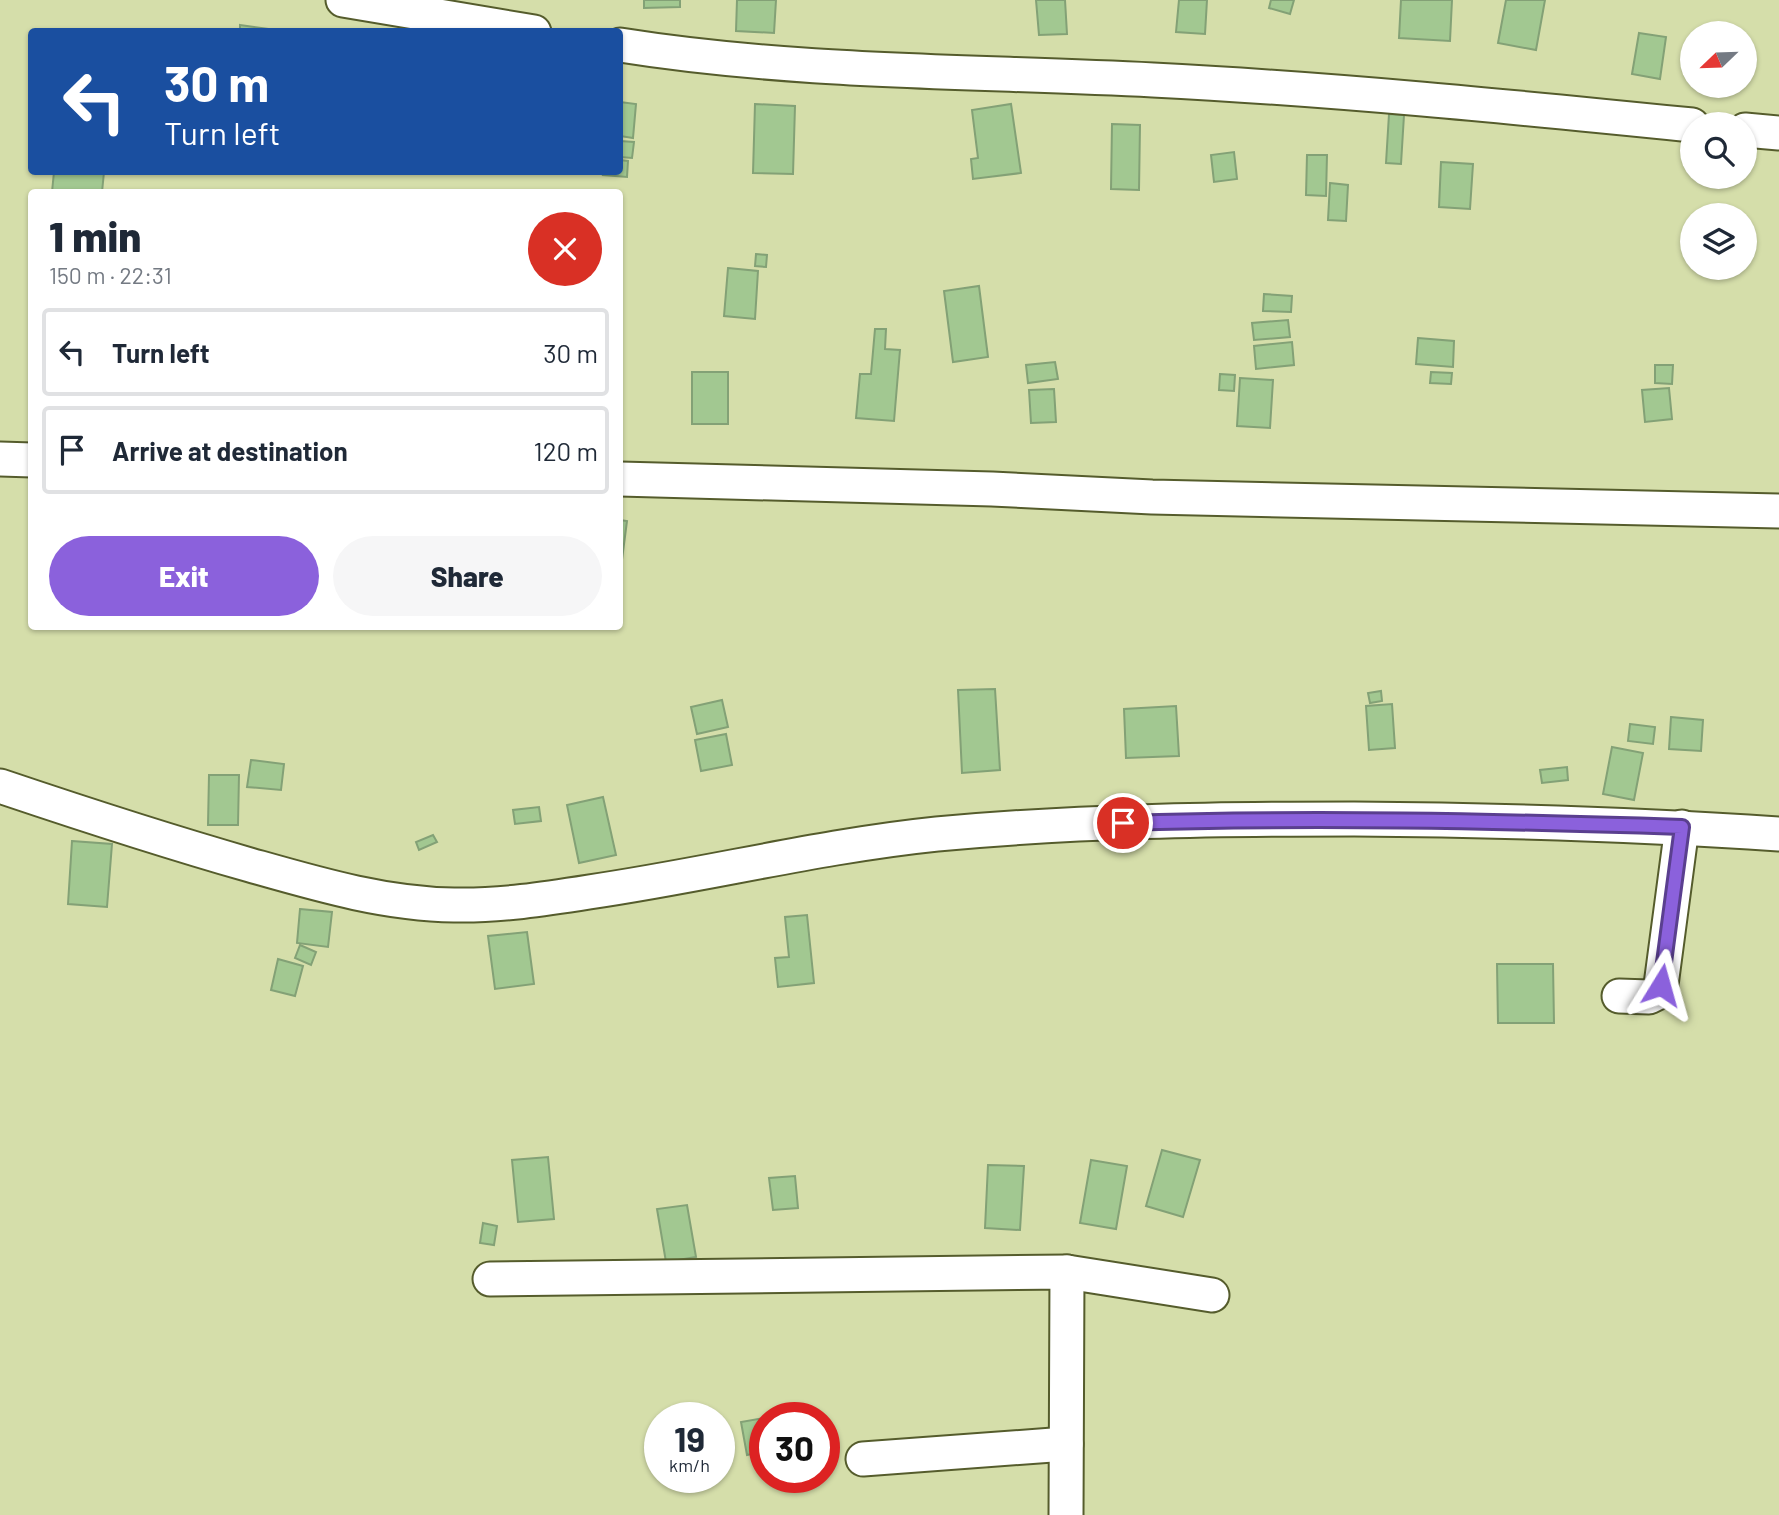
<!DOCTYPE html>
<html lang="en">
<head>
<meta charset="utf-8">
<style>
	:root { --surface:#fff; --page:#f6f6f7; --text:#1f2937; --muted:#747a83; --line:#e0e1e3; --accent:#8b61dc }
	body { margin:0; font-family:Barlow,sans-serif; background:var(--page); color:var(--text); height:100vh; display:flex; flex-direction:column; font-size:26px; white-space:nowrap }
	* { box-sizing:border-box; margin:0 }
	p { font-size:23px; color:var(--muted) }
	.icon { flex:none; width:38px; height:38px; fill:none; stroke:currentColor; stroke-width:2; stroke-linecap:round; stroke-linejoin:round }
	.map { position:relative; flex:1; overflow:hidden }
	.panel { position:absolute; left:28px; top:189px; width:595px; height:441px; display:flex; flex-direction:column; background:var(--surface); border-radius:7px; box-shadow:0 2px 5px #0004 }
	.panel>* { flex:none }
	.top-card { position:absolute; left:28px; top:28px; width:595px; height:147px; border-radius:7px; box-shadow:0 2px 5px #0004; background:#1a4fa0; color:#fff; overflow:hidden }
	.needle { width:46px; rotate:247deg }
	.buttons { position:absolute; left:1680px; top:21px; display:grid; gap:14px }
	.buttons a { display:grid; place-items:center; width:77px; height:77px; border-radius:50%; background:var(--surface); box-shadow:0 2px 5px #0004; font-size:35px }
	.speed { position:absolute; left:644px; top:1402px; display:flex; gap:14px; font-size:35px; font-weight:700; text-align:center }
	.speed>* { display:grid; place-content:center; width:91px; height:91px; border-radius:50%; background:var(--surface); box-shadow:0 2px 5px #0004; line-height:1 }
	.speed small { font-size:18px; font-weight:400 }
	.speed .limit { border:10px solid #d22; background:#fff; color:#111 }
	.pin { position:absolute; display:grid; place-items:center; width:60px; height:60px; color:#fff; margin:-30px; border:4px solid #fff; border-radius:50%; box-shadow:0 2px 7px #0007 }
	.me { position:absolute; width:77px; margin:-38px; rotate:8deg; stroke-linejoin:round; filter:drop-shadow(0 0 5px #0008) }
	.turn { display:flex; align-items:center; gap:24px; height:147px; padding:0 21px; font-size:32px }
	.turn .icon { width:91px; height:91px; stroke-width:2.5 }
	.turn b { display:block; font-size:49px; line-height:60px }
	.round { display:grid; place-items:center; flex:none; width:74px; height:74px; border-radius:37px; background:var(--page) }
	.head { display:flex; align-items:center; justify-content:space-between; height:119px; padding:0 21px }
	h1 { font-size:42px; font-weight:800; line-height:52px }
	.button { display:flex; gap:14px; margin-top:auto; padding:14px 21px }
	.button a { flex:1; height:80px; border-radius:42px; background:var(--accent); color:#fff; font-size:28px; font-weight:800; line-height:80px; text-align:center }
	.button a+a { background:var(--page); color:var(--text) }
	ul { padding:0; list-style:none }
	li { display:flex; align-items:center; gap:21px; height:88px; margin:0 14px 10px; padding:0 7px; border:4px solid var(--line); border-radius:7px }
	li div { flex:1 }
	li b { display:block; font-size:26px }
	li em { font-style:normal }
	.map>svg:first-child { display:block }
</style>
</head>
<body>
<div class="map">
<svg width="1779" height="1515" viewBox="0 0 1779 1515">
	<rect width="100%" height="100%" fill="#d5deaa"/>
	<g fill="#a2c891" stroke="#83a176" stroke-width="2">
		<polygon points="644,0 680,0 680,7 644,8"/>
		<polygon points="737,0 776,0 774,33 736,31"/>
		<polygon points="1036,0 1065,0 1067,34 1039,35"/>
		<polygon points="1179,0 1207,0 1205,34 1176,32"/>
		<polygon points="1271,0 1294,0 1290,14 1269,8"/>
		<polygon points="1401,0 1452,0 1450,41 1399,38"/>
		<polygon points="1506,0 1545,0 1536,50 1498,43"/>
		<polygon points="240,25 284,31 284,32 240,32"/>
		<polygon points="1639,33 1666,37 1660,79 1632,74"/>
		<polygon points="620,102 636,104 633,138 620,136"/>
		<polygon points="755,104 795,106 793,174 753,173"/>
		<polygon points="1011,104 1021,173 973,179 971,159 978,158 972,110"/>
		<polygon points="1389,114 1404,115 1401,164 1386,163"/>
		<polygon points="1112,124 1140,125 1139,190 1111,189"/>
		<polygon points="620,141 634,142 632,158 620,157"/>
		<polygon points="1234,152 1237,179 1214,182 1211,155"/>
		<polygon points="1307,155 1327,155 1326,196 1306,195"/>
		<polygon points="620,160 628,161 627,177 603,175 604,172 620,172"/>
		<polygon points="1441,162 1473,164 1470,209 1439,207"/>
		<polygon points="54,172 104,172 102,192 52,192"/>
		<polygon points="1330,183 1348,185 1346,221 1328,220"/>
		<polygon points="756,254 767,255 766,267 755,266"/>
		<polygon points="728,268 758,271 755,319 724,316"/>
		<polygon points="979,286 988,357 953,362 944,291"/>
		<polygon points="1264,294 1292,296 1291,312 1263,311"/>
		<polygon points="1288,320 1290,337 1254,340 1252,323"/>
		<polygon points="875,329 886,329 885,349 900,350 894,421 856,418 860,374 871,374"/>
		<polygon points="1418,338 1454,341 1453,367 1416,364"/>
		<polygon points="1292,342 1294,365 1256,369 1254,346"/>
		<polygon points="1055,362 1058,379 1028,383 1026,365"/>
		<polygon points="1655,365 1673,365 1672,384 1655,383"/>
		<rect x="692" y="372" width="36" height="52"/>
		<polygon points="1431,372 1452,373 1451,384 1430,383"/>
		<polygon points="1220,374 1235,375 1234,391 1219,390"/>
		<polygon points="1240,378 1273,380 1270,428 1237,426"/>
		<polygon points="1669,388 1672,419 1645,422 1642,390"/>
		<polygon points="1054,389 1056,422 1031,423 1029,390"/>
		<polygon points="620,520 627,521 620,575"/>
		<polygon points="995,689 1000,770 962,773 958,690"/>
		<polygon points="1381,691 1382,701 1370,703 1368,693"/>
		<polygon points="722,700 728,727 697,734 691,707"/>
		<polygon points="1392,704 1395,748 1369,750 1366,706"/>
		<polygon points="1176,706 1179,756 1126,758 1124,709"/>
		<polygon points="1671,717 1703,720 1701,751 1669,749"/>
		<polygon points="1630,724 1655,727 1653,744 1628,741"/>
		<polygon points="726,734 732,765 701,771 695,740"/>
		<polygon points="1612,747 1643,753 1634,800 1603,794"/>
		<polygon points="251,760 284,764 281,790 247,787"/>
		<polygon points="1567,767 1568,780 1542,783 1540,770"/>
		<polygon points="209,775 239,775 238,825 208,825"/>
		<polygon points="603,797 616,855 579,863 567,805"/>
		<polygon points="539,807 541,821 515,824 513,810"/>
		<polygon points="433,835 437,842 419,850 416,842"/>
		<polygon points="72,841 112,844 107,907 68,904"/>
		<polygon points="300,909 332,912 328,947 297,943"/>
		<polygon points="807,915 814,983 778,987 775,958 789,957 785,917"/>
		<polygon points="527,932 534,984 495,989 488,936"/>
		<polygon points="300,945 316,952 311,965 295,958"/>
		<polygon points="278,959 303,966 295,996 271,990"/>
		<polygon points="1497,964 1553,964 1554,1023 1498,1023"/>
		<polygon points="1162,1150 1200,1160 1183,1217 1146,1206"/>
		<polygon points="548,1157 554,1219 518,1222 512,1160"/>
		<polygon points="1091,1160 1127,1166 1116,1229 1080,1223"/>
		<polygon points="988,1165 1024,1166 1020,1230 985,1228"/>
		<polygon points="795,1176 798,1208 773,1210 769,1178"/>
		<polygon points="687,1205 696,1257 666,1262 657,1209"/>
		<polygon points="483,1223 497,1226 494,1245 480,1243"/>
		<polygon points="769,1417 765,1418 765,1451 747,1455 741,1422"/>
	</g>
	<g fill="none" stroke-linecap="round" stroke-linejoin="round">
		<g stroke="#555c2c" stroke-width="37">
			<g id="street">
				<polyline points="343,0 534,32"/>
				<path d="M620 45C796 73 975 71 1153 80 1333 89 1513 107 1692 125"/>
				<polyline points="1745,130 1779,133"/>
				<polyline points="0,459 32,460"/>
				<polyline points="620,479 992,489 1152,497 1779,511"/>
				<path d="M0 786C83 814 166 841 250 865 317 884 384 904 454 905 499 906 545 899 589 892 706 875 820 846 937 834 1076 821 1215 819 1354 819 1496 820 1637 824 1779 834"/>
				<polyline points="1619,996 1649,997 1657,993 1661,985 1682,827"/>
				<polyline points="490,1279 1067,1272 1212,1295"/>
				<polyline points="863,1459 1066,1444"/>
				<polyline points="1066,1515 1067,1272"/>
			</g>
		</g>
		<use href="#street" stroke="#fff" stroke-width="33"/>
	</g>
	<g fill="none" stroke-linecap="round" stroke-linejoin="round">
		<g stroke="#5a3f8f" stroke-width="18">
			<path id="route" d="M1123 823C1310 817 1495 821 1682 827L1661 985"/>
		</g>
		<use href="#route" stroke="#8b61dc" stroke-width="12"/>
	</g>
</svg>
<div class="buttons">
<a><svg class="needle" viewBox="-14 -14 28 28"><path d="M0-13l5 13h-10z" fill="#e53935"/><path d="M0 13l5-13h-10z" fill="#747a83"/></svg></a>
<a><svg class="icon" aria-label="search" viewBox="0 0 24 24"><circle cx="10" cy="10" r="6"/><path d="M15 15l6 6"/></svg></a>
<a><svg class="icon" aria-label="layers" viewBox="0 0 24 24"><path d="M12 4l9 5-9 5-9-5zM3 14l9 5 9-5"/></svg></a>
</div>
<div class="speed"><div>19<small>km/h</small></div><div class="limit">30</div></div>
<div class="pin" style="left:1123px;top:823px;background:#d93025"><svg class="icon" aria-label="arrive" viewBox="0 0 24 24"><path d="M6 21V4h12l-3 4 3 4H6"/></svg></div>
<svg class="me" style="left:1661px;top:985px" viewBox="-20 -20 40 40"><path d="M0-17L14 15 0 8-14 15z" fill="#8b61dc" stroke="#fff" stroke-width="4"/></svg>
<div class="top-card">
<div class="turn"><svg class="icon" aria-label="left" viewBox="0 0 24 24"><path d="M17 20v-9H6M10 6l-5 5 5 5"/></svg><div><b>30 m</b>Turn left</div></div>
</div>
<section class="panel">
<div class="head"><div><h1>1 min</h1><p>150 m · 22:31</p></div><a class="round" style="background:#d93025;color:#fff"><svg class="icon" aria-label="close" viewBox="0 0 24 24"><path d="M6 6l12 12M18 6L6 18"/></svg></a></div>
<ul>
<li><svg class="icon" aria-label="left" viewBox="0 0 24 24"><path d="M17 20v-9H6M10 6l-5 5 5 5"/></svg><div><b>Turn left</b></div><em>30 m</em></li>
<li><svg class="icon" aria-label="arrive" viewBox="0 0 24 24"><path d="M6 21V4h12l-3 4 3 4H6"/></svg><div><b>Arrive at destination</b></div><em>120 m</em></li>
</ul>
<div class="button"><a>Exit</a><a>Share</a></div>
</section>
</div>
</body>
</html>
